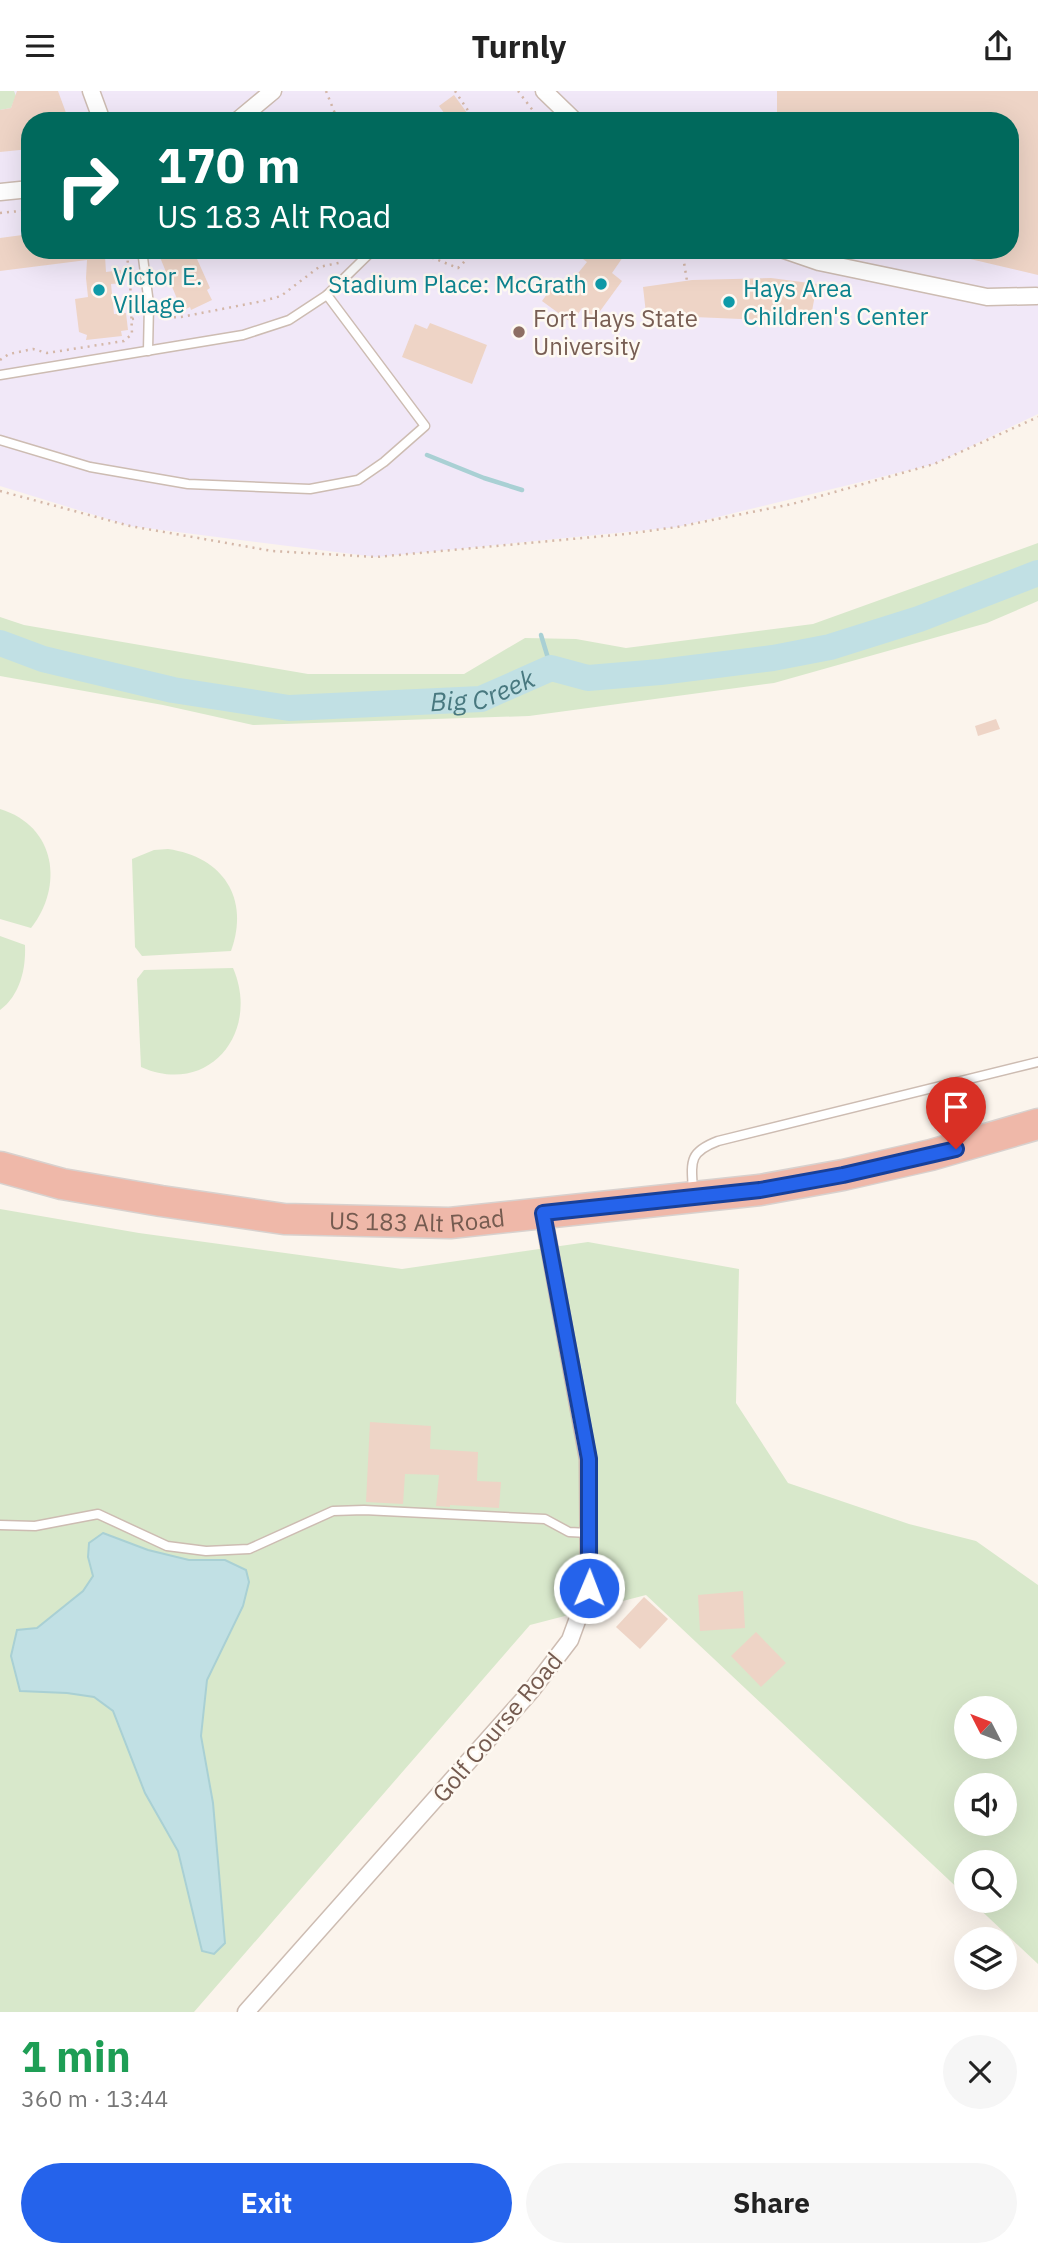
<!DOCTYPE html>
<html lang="en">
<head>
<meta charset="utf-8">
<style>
	:root { --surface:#fff; --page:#f6f6f6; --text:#222; --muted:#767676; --accent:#2563eb }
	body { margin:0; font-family:"IBM Plex Sans",sans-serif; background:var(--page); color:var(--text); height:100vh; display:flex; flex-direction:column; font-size:26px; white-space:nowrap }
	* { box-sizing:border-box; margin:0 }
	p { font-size:23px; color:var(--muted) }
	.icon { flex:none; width:38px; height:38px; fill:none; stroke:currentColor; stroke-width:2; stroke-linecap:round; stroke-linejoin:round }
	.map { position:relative; height:1921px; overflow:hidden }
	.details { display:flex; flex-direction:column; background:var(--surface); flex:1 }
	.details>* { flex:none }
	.guide { position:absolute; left:21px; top:21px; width:998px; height:147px; border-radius:28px; box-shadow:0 7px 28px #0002; background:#00695c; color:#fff; overflow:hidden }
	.needle { width:46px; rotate:312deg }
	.controls { position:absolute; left:954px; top:1605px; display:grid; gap:14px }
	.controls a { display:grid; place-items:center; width:63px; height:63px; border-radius:50%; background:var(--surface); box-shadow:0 7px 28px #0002; font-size:35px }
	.pin { position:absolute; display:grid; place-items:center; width:60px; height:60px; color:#fff; margin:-72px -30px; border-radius:50% 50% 50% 0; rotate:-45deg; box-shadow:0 0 7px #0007 }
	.pin .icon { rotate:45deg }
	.me { position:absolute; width:77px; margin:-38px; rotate:1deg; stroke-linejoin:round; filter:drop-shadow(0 0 5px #0008) }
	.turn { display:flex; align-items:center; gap:24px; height:147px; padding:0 21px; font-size:32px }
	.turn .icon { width:91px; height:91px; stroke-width:2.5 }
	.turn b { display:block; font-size:49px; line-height:60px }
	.round { display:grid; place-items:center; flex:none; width:74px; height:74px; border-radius:37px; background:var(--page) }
	.headline { display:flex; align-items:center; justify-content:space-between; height:119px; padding:0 21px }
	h1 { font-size:42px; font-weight:700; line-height:52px; color:#1e9e55 }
	.cta { display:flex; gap:14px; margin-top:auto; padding:14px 21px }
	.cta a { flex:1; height:80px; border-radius:42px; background:var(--accent); color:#fff; font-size:28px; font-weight:700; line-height:80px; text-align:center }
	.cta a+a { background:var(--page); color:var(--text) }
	header { display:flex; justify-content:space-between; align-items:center; height:91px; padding:0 21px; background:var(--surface); font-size:32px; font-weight:700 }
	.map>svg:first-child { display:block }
</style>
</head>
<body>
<header><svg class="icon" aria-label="menu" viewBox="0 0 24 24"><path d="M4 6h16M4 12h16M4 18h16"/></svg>Turnly<svg class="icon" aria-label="share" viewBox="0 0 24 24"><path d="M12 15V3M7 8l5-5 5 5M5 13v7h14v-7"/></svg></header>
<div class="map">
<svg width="1038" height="1921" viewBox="0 0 1038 1921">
	<rect width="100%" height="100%" fill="#fbf4ec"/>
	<path fill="#f1e8f8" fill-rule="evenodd" d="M0 0H1038V323L934 373 677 436 376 466 130 435 0 395ZM30 30H1010V159H30Z"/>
	<g fill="#d8e8cb" fill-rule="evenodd">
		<polygon points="0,0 14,0 16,5 11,17 0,19"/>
		<polygon points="1038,452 1038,510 987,532 774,592 529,625 253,634 163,614 0,585 0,526 24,534 308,583 464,583 525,547 576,548 626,557 813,533"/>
		<path d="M0 718C56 735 64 795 31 837L0 828Z"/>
		<path d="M168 758C223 766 250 807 231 860L142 865 135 856 132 768 154 759Z"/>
		<path d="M0 845 25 854C26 878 20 904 0 919Z"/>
		<path d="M233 877C261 942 208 1006 141 976L137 888 144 879Z"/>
		<path d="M0 1118 139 1142 402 1178 588 1151 739 1178 736 1312 788 1392 909 1433 976 1450 1038 1494V1873L971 1810H1004V1771H966V1805L646 1504 530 1534 194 1921H0ZM966 1617H1004V1656H966ZM966 1694H1004V1732H966Z"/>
	</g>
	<polygon fill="#c1e0e4" stroke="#a9d0d4" stroke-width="2" points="103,1442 148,1459 189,1469 225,1469 246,1479 249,1491 243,1515 207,1589 201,1645 213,1712 225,1852 214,1863 202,1860 178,1760 145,1702 113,1620 94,1606 67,1602 20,1600 11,1565 17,1539 37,1537 83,1500 93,1485 88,1466 89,1452"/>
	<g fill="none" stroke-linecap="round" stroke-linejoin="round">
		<g stroke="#a9d0d4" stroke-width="4.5">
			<polyline points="427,364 484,387 522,399"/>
			<polyline points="541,544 551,577"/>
		</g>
		<path stroke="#c1e0e4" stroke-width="26" id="s1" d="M0 552 43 568 173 599 289 617 481 608 551 577 588 587 660 581 773 567 830 556 919 528 1038 482"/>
	</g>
	<g fill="#eed4c6">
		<polygon points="17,0 58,0 69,30 30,30 30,58 0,61 0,19 11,17"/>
		<polygon points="777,0 1038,0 1038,184 953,164 954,159 1010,159 1010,30 777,30"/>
		<polygon points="454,4 473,30 450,30 439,15"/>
		<polygon points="30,143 30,159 108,159 108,165 105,165 106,181 121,179 123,192 111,193 114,223 126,222 128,239 121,240 122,245 86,249 87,244 79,241 75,208 88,206 86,187 87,169 0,180 0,147"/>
		<polygon points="157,159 193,159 210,197 207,199 212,209 191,219 190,216 182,220"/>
		<polygon points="571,159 614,159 623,166 612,182 622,190 595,227 582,217 572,232 542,210 557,189 567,196 587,171"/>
		<polygon points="771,187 817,193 810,231 694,226 647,231 643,196 692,189"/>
		<polygon points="430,232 487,254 472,293 402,266 415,233 427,238"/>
		<polygon points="996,628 1000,638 978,645 975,635"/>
		<polygon points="370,1331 431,1335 430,1358 478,1361 477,1390 501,1391 499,1417 450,1414 450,1416 436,1415 439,1384 405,1383 403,1413 366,1411"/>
		<polygon points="743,1500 745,1537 700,1540 698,1504"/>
		<polygon points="644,1506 668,1528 640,1558 616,1536"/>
		<polygon points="756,1541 786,1572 761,1596 731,1565"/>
	</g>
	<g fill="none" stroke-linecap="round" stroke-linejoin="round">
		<g stroke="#cdbcb2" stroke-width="11">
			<g id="lane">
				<polyline points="142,159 149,213 148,260"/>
				<polyline points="327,204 373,159"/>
				<polyline points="0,284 243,244 289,229 327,204 425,335 384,371 358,389 310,398 188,393 90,376 0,349"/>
				<path d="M693 1099C691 1070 689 1061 718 1050L1038 971"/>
				<polyline points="0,1434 35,1435 98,1423 167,1455 206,1460 249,1458 333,1420 364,1419 545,1428 569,1441 589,1442"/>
			</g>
		</g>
		<g stroke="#cdbcb2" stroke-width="19">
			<g id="street">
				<polyline points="91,0 102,30"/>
				<polyline points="544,0 575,30"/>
				<polyline points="237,30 273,0"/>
				<polyline points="0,101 30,98"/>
				<polyline points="784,159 819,171 987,206 1036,205"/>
				<polyline points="246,1921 531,1600 570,1549 589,1497 588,1368 543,1122"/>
			</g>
		</g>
		<g stroke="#d8d1ce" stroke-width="33">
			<g id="highway">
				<path id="s2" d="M0 1076 62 1093 161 1110 284 1128 450 1132 760 1099 843 1084 931 1064 1038 1033"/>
			</g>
		</g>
		<g stroke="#d4b7a8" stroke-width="2.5" stroke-dasharray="2 5" stroke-linecap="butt">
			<polyline points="326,0 338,30"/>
			<polyline points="455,0 475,30"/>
			<polyline points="518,0 541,30"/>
			<polyline points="0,122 30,119"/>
			<polyline points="420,159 433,167 458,177 476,159"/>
			<polyline points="682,159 687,190"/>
			<polyline points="160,227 181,226 263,210 281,205 319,176 343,171"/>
			<polyline points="132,228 139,227"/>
			<polyline points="0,269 9,263 33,258 47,262 124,250 132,243 130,186 126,159"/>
			<polyline points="0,400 130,435 272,460 376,466 626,443 677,436 792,413 934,373 1038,326"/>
		</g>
		<use href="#lane" stroke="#fff" stroke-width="8"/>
		<use href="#street" stroke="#fff" stroke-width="16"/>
		<use href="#highway" stroke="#efb8a9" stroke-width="30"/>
	</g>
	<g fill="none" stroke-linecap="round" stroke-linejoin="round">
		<g stroke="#184099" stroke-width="18">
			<polyline id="route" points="589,1497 589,1368 543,1122 760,1099 843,1084 956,1058"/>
		</g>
		<use href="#route" stroke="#2563eb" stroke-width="12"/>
	</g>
	<g fill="#0f9aa8" stroke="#fef9f2" stroke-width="2.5">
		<circle cx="601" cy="193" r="7"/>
		<circle cx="99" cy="199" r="7"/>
		<circle cx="729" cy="211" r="7"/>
	</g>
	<circle fill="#8d6e63" stroke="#fef9f2" stroke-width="2.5" cx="519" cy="241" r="7"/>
	<g text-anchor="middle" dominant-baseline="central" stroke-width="5" stroke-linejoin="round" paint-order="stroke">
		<g font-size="24" fill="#0d838f" stroke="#fef9f2" text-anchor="start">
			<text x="113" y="185">Victor E.<tspan x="113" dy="28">Village</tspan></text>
			<text x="587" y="193" text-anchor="end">Stadium Place: McGrath</text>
			<text x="743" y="197">Hays Area<tspan x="743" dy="28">Children's Center</tspan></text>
		</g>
		<g font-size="24" fill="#785e54" stroke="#fef9f2" text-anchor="start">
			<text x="533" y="227">Fort Hays State<tspan x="533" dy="28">University</tspan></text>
		</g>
		<g font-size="24" fill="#755b50" stroke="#fef9f2">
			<text stroke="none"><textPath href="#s2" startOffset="422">US 183 Alt Road</textPath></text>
			<text transform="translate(497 1636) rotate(-50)">Golf Course Road</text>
		</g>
		<g font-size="26" font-style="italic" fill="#48787f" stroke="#fef9f2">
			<text stroke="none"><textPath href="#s1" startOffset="492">Big Creek</textPath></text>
		</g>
	</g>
</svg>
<div class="controls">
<a><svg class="needle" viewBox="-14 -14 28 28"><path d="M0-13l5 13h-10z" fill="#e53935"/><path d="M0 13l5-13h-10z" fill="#767676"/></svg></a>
<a><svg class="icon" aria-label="sound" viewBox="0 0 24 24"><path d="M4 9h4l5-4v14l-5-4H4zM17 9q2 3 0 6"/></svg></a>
<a><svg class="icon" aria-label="search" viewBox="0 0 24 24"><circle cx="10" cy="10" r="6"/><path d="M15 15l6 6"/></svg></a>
<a><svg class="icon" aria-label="layers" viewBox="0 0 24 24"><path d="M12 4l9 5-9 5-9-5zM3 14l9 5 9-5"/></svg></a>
</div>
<div class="pin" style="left:956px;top:1058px;background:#d93025"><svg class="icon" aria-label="arrive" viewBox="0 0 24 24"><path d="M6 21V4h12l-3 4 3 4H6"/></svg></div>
<svg class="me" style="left:589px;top:1497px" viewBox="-20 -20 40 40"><circle r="17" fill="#2563eb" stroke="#fff" stroke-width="3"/><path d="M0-11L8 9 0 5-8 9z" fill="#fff"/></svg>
<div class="guide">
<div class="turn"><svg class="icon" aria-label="right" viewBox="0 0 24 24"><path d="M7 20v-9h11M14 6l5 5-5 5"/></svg><div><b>170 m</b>US 183 Alt Road</div></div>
</div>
</div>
<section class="details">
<div class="headline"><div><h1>1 min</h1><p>360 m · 13:44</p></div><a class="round"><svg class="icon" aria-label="close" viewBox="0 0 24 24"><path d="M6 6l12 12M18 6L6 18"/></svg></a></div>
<div class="cta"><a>Exit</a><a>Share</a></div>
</section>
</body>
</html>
